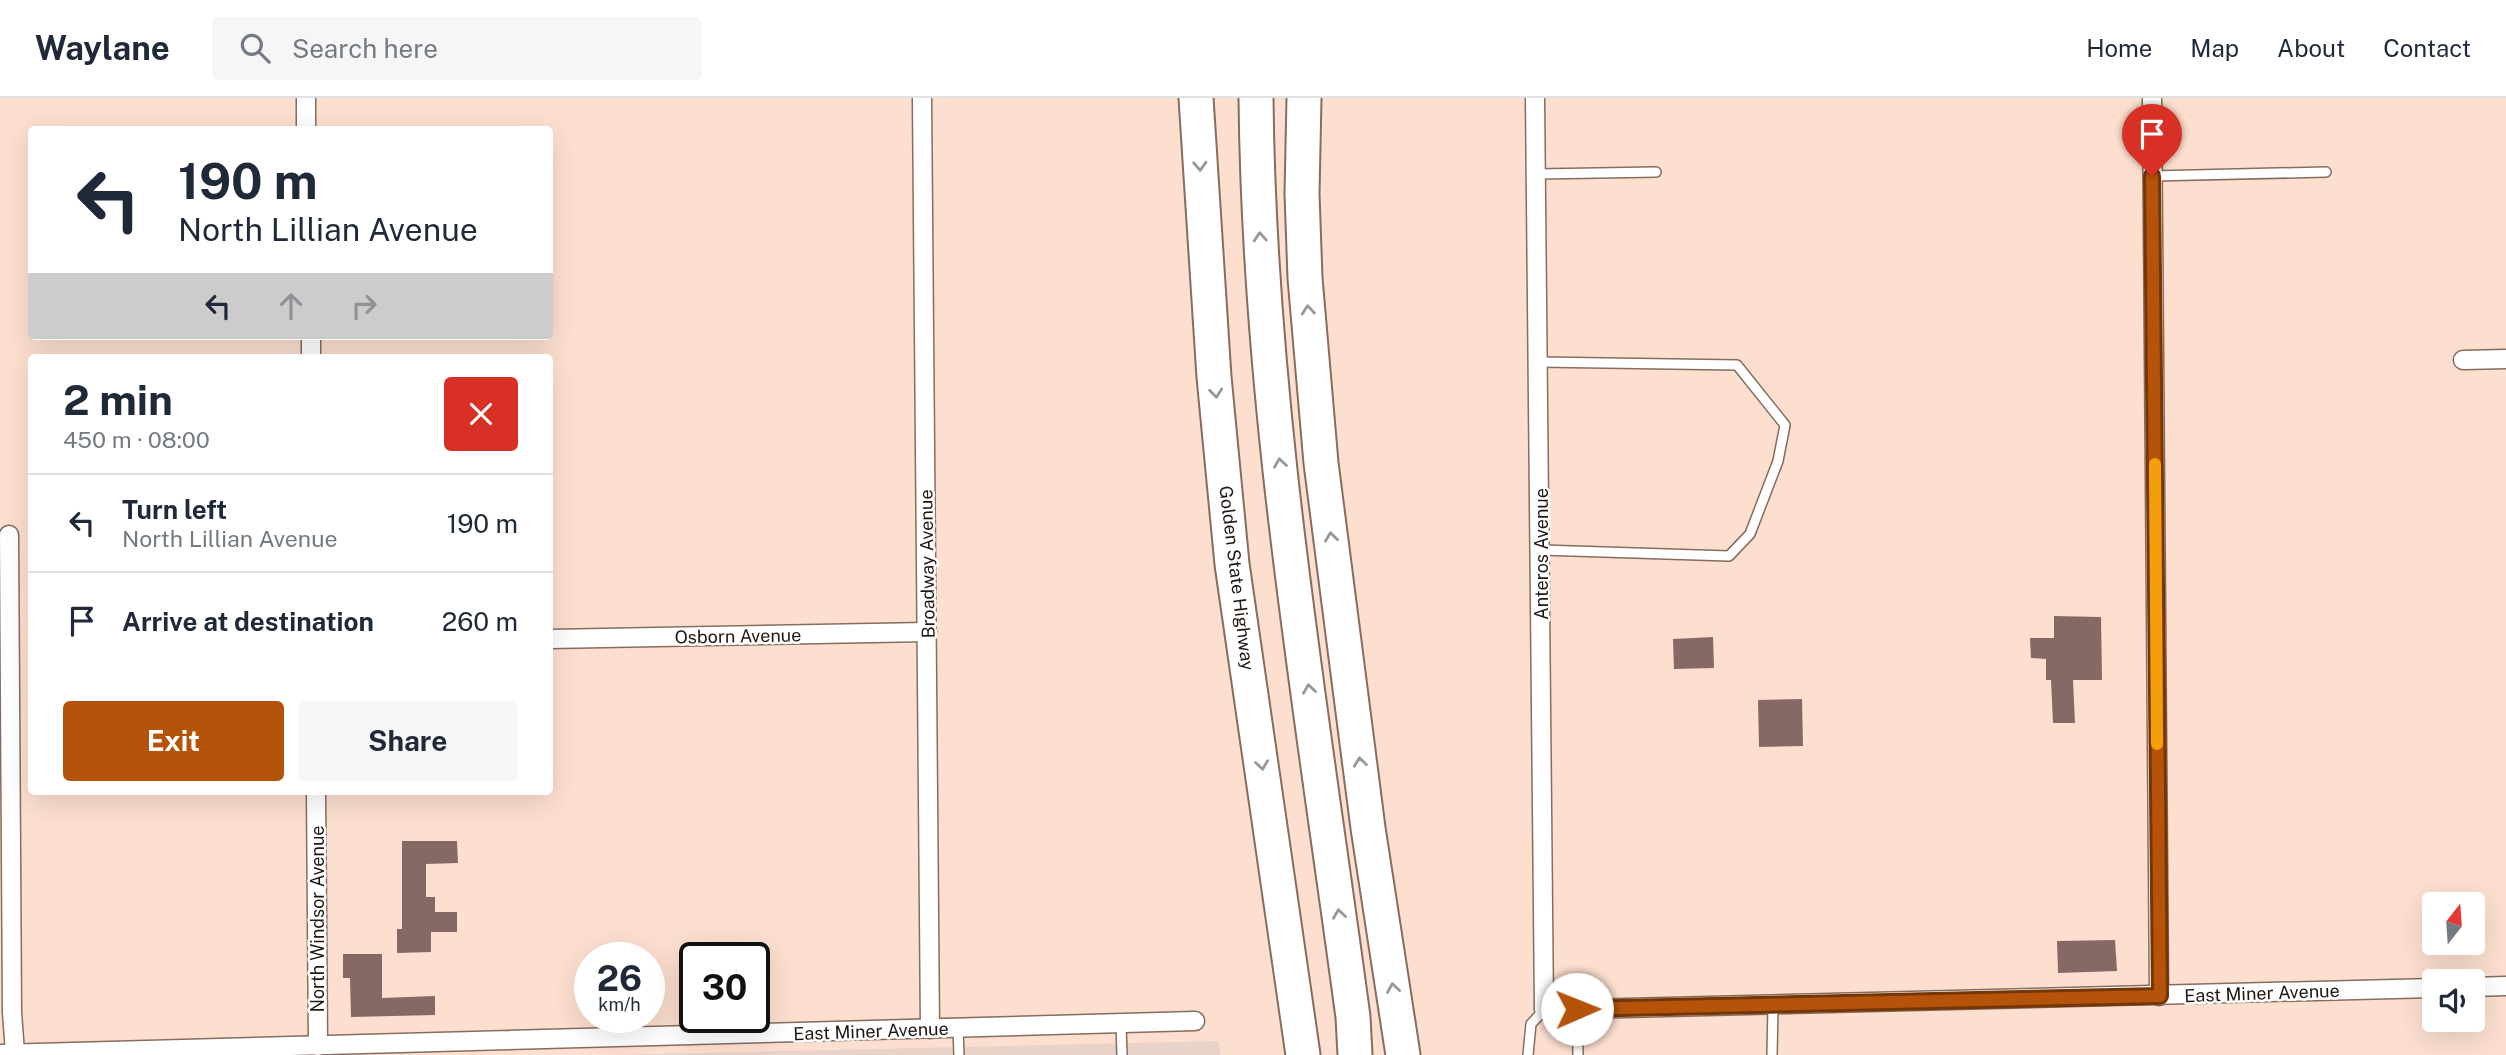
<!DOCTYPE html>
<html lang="en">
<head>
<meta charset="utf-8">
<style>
	:root { --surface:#fff; --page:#f6f6f7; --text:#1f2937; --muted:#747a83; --line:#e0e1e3; --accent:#b45309 }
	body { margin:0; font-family:"Public Sans",sans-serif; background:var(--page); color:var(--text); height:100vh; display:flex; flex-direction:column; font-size:26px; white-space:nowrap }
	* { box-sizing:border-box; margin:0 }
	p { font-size:23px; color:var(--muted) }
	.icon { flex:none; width:38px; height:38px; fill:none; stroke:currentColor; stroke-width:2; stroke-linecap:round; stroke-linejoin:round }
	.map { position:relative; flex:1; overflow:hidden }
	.details { position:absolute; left:28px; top:256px; width:525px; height:441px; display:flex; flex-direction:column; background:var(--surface); border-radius:7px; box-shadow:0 7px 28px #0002 }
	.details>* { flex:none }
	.top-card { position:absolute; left:28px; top:28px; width:525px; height:214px; border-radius:7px; box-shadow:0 7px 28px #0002; background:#fff; color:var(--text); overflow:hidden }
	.needle { width:46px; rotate:17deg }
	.tools { position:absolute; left:2422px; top:794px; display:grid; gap:14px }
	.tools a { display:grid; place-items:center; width:63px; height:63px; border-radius:7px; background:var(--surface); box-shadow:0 7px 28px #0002; font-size:35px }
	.speed { position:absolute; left:574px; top:844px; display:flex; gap:14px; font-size:35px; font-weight:700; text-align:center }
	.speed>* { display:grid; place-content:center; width:91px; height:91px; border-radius:50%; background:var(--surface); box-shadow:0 7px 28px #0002; line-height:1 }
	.speed small { font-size:18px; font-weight:400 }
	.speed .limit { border:4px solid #111; border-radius:10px; background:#fff; color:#111 }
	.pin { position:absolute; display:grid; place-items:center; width:60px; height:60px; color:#fff; margin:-72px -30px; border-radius:50% 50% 50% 0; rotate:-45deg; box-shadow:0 0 7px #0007 }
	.pin .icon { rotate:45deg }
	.me { position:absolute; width:77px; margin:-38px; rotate:89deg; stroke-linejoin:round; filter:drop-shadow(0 0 5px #0008) }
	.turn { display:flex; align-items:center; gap:24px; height:147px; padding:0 35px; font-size:32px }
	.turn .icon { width:91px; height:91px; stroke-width:2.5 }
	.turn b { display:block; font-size:49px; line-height:60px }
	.lanes { display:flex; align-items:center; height:66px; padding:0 35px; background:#0003; justify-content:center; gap:35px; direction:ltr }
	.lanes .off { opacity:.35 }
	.round { display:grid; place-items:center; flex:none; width:74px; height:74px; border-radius:7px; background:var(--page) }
	.headline { display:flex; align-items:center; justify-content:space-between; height:119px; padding:0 35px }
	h1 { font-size:42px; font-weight:700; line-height:52px }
	.cta { display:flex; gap:14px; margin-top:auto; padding:14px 35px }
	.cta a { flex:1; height:80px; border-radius:7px; background:var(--accent); color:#fff; font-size:28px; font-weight:700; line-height:80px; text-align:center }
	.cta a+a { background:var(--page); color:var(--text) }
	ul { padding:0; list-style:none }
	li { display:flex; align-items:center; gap:21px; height:98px; padding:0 35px; border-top:2px solid var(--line) }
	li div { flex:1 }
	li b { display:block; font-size:26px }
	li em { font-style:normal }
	header { display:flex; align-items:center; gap:42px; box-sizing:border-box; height:98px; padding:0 35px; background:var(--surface); border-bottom:2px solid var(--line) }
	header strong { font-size:33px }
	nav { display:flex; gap:38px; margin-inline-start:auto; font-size:24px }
	.search { width:490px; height:63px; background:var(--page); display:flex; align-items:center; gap:18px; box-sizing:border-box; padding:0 24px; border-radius:7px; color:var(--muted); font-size:26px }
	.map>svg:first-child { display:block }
</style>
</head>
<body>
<header>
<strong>Waylane</strong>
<div class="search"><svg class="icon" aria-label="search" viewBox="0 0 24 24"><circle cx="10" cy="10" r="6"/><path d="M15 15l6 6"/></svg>Search here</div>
<nav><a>Home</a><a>Map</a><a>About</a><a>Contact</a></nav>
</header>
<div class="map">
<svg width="2506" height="957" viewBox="0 0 2506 957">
	<rect width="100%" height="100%" fill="#fcdfcf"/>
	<polygon fill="#e9d2c7" points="1219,943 1220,957 613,957"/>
	<g fill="#866865">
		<polygon points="2054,518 2101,519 2102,582 2073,582 2075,625 2053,625 2051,582 2046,582 2046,561 2031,560 2030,540 2054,540"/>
		<polygon points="1713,539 1714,570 1674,571 1673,541"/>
		<polygon points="1802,601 1803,648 1759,649 1758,602"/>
		<polygon points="402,743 457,743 458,765 426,766 426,799 435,799 435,814 457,814 457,834 431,834 431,854 397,855 397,831 402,831"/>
		<polygon points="2115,842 2117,873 2058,875 2057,843"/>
		<polygon points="343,856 382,856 382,900 435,898 435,917 351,919 350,880 343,880"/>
	</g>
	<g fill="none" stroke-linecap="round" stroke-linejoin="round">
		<g stroke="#866d5f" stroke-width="12">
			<g id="service">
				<polyline points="1538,76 1656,74"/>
				<polyline points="2152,78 2326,74"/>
				<polyline points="1539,264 1737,267 1785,327 1778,363 1750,436 1729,458 1541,452"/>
				<polyline points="1577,911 1578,957"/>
				<polyline points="1121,926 1122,957"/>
				<polyline points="958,930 959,957"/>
				<polyline points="1528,957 1531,926 1544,912"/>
				<polyline points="1772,957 1773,908"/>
			</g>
		</g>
		<g stroke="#866d5f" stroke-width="21">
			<g id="minor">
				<polyline points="306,0 306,32"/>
				<polyline points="922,0 930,931"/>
				<polyline points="1535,0 1544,912 2434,890"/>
				<polyline points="2152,0 2159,898"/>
				<polyline points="311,238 311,259"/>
				<polyline points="2463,262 2506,261"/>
				<polyline points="9,437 12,914 15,955"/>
				<polyline points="550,541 927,534"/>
				<polyline points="316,693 318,948"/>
				<polyline points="2473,889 2506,888"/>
				<polyline points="0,956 1195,923"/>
			</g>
		</g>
		<g stroke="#866d5f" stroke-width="37">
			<g id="motorway">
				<polyline points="1196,0 1214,279 1232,466 1303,957"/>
				<path d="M1256 0C1259 308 1312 614 1353 919L1355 957"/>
				<polyline points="1304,0 1302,96 1305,180 1321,365 1368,730 1403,957"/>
			</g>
		</g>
		<use href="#service" stroke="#fff" stroke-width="9"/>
		<use href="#minor" stroke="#fff" stroke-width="18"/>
		<use href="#motorway" stroke="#fff" stroke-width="33"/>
	</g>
	<defs><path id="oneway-chevron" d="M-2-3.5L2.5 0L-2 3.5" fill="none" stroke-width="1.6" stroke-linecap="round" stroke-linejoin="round" transform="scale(1.75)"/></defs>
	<g stroke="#9b9794">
		<use href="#oneway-chevron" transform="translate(1200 68) rotate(87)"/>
		<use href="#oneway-chevron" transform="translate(1260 139) rotate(-94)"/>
		<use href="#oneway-chevron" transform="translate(1308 212) rotate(-95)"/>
		<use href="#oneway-chevron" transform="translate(1216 295) rotate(84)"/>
		<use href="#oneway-chevron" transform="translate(1280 365) rotate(-98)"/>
		<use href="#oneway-chevron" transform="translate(1331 439) rotate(-97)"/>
		<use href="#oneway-chevron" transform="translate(1309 591) rotate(-98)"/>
		<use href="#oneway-chevron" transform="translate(1360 664) rotate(-97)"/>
		<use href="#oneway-chevron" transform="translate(1262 667) rotate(82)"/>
		<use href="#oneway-chevron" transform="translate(1339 816) rotate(-98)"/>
		<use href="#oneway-chevron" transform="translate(1393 890) rotate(-99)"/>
	</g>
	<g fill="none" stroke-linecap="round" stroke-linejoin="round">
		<g stroke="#753606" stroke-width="18">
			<polyline id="route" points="1577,911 2160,898 2152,78"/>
		</g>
		<use href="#route" stroke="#b45309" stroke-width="12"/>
		<polyline stroke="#f59e0b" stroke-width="12" points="2155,366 2157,646"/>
	</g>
	<g text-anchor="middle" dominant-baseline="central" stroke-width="5" stroke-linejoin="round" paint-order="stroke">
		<g font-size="18" fill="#211712" stroke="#fff">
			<text transform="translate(1541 456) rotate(-90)">Anteros Avenue</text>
			<text transform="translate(927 466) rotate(-91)">Broadway Avenue</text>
			<text transform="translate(1237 480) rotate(83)">Golden State Highway</text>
			<text transform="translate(738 538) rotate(-1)">Osborn Avenue</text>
			<text transform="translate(317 821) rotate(-90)">North Windsor Avenue</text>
			<text transform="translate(2262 895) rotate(-2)">East Miner Avenue</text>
			<text transform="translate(871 933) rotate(-2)">East Miner Avenue</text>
		</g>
	</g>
</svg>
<div class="tools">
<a><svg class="needle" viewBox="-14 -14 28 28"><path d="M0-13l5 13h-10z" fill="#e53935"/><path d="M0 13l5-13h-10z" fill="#747a83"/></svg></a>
<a><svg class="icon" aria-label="sound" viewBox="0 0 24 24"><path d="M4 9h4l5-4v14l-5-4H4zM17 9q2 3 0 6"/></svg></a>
</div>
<div class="speed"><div>26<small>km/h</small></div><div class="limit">30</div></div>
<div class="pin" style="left:2152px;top:78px;background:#d93025"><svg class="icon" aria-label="arrive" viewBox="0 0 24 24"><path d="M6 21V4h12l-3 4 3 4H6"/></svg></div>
<svg class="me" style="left:1577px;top:911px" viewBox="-20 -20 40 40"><circle r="19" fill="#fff"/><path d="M0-13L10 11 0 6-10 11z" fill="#b45309"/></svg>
<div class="top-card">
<div class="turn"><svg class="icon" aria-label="left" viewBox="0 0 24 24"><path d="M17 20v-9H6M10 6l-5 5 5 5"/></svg><div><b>190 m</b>North Lillian Avenue</div></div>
<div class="lanes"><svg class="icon" aria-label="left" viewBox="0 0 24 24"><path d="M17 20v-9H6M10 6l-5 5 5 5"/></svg><svg class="icon off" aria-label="ahead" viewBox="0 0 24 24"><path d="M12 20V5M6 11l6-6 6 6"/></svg><svg class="icon off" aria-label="right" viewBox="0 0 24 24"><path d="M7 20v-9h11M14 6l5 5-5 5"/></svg></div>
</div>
<section class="details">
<div class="headline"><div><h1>2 min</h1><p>450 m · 08:00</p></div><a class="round" style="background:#d93025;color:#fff"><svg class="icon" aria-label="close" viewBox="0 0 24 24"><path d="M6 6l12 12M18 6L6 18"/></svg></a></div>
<ul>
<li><svg class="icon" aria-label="left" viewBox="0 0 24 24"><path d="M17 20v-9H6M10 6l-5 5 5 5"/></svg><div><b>Turn left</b><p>North Lillian Avenue</p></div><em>190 m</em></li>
<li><svg class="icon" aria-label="arrive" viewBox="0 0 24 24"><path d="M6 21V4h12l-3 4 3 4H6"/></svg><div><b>Arrive at destination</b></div><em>260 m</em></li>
</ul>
<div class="cta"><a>Exit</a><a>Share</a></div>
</section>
</div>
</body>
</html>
